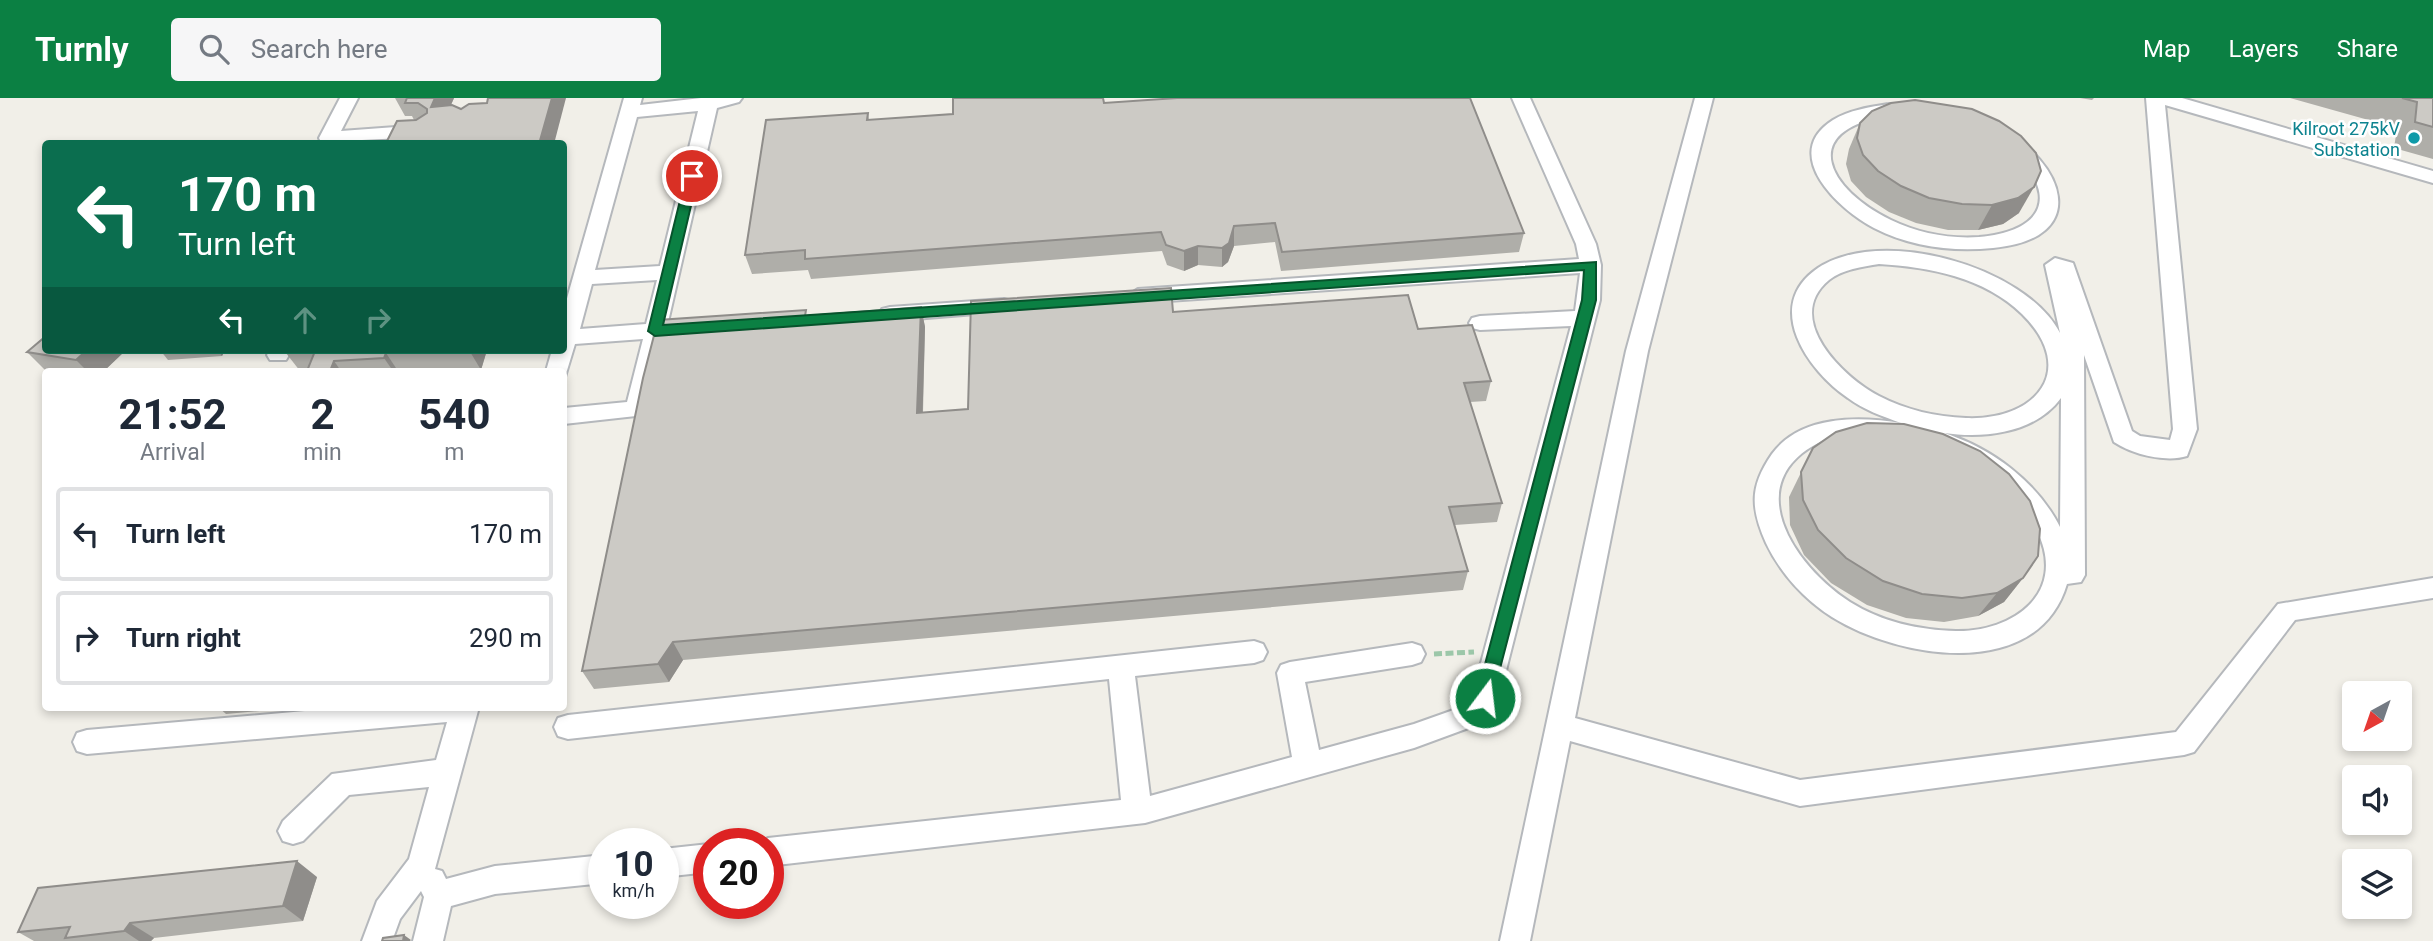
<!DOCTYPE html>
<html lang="en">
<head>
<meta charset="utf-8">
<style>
	:root { --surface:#fff; --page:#f6f6f7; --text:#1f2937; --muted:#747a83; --line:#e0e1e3; --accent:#0b8043 }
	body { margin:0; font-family:Roboto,sans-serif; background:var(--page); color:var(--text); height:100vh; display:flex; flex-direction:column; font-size:26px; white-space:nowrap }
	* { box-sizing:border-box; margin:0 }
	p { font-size:23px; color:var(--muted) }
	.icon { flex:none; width:38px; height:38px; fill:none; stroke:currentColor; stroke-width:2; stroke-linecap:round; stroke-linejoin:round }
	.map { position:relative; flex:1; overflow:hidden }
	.sheet { position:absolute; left:42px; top:270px; width:525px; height:343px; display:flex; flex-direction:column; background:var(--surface); border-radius:7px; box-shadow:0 4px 10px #0003 }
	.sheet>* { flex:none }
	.top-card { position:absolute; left:42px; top:42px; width:525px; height:214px; border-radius:7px; box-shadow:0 4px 10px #0003; background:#0b6e4f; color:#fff; overflow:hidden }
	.needle { width:46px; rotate:220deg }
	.tools { position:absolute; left:2342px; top:583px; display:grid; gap:14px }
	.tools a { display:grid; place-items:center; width:70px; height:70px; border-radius:7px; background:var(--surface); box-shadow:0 4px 10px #0003; font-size:35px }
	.speed { position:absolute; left:588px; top:730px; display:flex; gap:14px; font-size:35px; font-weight:700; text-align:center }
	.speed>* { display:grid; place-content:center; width:91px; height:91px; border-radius:50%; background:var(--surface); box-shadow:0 4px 10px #0003; line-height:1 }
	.speed small { font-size:18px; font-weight:400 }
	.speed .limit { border:10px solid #d22; background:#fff; color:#111 }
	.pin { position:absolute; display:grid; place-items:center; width:60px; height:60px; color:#fff; margin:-30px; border:4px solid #fff; border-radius:50%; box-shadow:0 2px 7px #0007 }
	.me { position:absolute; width:77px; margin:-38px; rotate:15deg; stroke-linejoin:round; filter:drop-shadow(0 0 5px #0008) }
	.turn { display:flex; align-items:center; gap:24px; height:147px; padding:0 21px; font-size:32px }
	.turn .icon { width:91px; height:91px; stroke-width:2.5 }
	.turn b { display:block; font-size:49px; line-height:60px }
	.lanes { display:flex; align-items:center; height:66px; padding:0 21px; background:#0003; justify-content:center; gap:35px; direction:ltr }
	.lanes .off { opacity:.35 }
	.eta { display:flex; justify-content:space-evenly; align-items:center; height:119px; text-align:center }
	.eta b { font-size:42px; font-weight:700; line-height:49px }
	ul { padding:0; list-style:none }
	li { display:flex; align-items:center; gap:21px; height:94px; margin:0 14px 10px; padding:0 7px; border:4px solid var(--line); border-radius:7px }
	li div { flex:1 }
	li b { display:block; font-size:26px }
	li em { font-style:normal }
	header { display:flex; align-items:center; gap:42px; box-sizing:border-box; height:98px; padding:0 35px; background:var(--accent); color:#fff }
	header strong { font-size:33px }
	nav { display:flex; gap:38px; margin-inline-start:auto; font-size:24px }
	.search { width:490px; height:63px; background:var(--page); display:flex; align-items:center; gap:18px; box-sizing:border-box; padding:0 24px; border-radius:7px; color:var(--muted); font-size:26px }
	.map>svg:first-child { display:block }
</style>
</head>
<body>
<header>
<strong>Turnly</strong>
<div class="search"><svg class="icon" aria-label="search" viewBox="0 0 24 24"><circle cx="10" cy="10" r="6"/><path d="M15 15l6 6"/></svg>Search here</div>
<nav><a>Map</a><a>Layers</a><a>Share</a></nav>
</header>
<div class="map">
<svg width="2433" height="843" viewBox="0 0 2433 843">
	<rect width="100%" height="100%" fill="#f1efe8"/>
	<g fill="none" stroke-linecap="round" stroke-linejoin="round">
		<g stroke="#b5b8bc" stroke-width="4">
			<g id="minor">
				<polygon points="340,0 358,0 341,33 423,27 432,33 423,39 321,44 319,40"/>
				<path d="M624 0H642L640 7 701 0H742L739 4 717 10 668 224 698 225 701 230 698 235 665 239 645 317 564 326V310L627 304 643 241 575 246 565 279 564 273H546L552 252H564V211ZM698 13 660 168 595 172 637 19ZM657 182 646 226 580 231 592 186Z"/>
				<polygon points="1512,0 1530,0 1596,146 1601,167 1600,202 1499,600 1482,625 1414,650 1145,725 768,768 768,746 757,746 768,740 1121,702 1109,581 568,641 558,638 554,629 558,620 568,617 1254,543 1263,546 1267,554 1263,562 1254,565 1135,578 1150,698 1292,659 1277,575 1281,567 1290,564 1412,545 1421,548 1425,556 1421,564 1412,567 1305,584 1319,652 1414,626 1462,609 1473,595 1571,228 1480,232 1472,230 1469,225 1472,220 1480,218 1575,213 1580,175 1138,205 1127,198 1138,191 1579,161 1576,146"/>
				<polygon points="1695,0 1713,0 1648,253 1575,620 1800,682 2176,634 2278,506 2433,480 2433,500 2295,522 2194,654 2184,657 1800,708 1570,643 1530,843 1500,843 1626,253"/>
				<path d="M2146 0H2182L2433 73V85L2165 7 2197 331 2187 358C2166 365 2132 356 2114 344L2084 257 2085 477 2081 484 2067 486C2038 584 1899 561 1832 519 1805 502 1780 475 1766 445 1750 409 1750 388 1772 356 1800 317 1859 318 1901 325 1882 318 1864 312 1848 300 1808 273 1762 208 1818 170 1881 128 2025 168 2060 235L2045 167 2055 160 2073 165 2132 333 2140 338 2170 342 2173 331ZM1879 166C1929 169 1984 179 2022 216 2079 272 2036 323 1966 320 1937 319 1906 312 1879 298 1844 280 1782 221 1829 182 1843 171 1862 169 1879 166ZM2061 300 2060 429C2037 384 1992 350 1944 335 1985 341 2035 335 2061 300ZM1853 336C1894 340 1935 344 1970 366 1996 383 2024 406 2037 433 2068 495 2013 534 1956 533 1919 532 1882 524 1850 504 1794 468 1737 384 1822 343 1831 339 1843 339 1853 336Z"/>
				<path d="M1889 6C1926 9 1964 12 1997 29 2066 64 2092 141 1993 150 1953 154 1911 149 1874 130 1839 112 1779 56 1833 22 1849 12 1870 9 1889 6ZM1889 18C1921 19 1953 22 1983 36 2046 67 2072 130 1979 139 1949 141 1918 135 1891 122 1828 92 1796 32 1889 18Z"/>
				<polygon points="1004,201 1012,203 1015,208 1012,213 890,223 882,221 879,216 882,211 890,209"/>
				<polygon points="270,252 292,252 286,262 270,262 267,257"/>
				<polygon points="350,609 479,609 435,771 442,773 446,781 495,768 604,757 604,785 495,796 451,808 443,843 413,843 424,799 421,793 400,821 392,843 362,843 377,803 409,761 429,689 349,697 303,743 293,746 283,743 278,733 283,723 332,676 436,662 447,624 87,656 77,653 73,644 77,635 87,632"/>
				<polygon points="709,746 709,774 663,779 663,751"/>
			</g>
		</g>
		<polyline stroke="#9cc7a9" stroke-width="5" stroke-dasharray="8 3.5" stroke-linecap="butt" points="1434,556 1474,554"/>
		<use href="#minor" fill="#fff" fill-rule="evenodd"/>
	</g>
	<g fill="#afaea9">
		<polygon points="395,0 454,0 451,7 461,11 566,0 387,43 414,22 412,18 405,18"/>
		<polygon points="2080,0 2094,0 2092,2"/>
		<polygon points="2290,0 2433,0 2433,61 2394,50 2397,30"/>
		<polygon points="1104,5 1524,135 1519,154 1281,173 1275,144 1234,148 1228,164 1222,169 1198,167 1184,173 1167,167 1162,153 811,181 808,172 752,176 745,157 868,15 869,22"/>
		<polygon points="1860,25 2019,115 2003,126 1978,132 1948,132 1916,125 1889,114 1866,99 1851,83 1846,66 1849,51"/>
		<polygon points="921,209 925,229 923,315 968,311 1173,214 1418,231 1491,283 1486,303 1470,304 1502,405 1497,424 1455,427 1468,473 1463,492 683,562 669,584 594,591 582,573 808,218"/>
		<polygon points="126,252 104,273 46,273 27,254"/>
		<polygon points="160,252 225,252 222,258 168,262"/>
		<polygon points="287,252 487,252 481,272 465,273 300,273 286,255"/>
		<polygon points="1813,350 2023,480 2004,504 1978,518 1944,524 1906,520 1867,507 1831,485 1804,457 1790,427 1789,399"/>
		<polygon points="218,609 304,609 226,616"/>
		<polygon points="317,779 303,823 154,840 151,843 34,843 18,834"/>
	</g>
	<g fill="#8f8d8a">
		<polygon points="435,0 454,0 441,29 431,9"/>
		<polygon points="552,0 566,0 554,46 539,46"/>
		<polygon points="2034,89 2019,115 2003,126 1978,132 1992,107"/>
		<polygon points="1234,128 1234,148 1228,164 1222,169 1222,150"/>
		<polygon points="1198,148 1198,167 1184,173 1184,153"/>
		<polygon points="921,209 925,229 922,335 917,315"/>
		<polygon points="87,252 126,252 104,273 87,273 76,262"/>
		<polygon points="218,252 225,252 222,258"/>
		<polygon points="469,252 487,252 481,272"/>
		<polygon points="386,255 398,273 393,273 384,260"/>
		<polygon points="334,263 341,273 330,273"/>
		<polygon points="2023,480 2004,504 1978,518 1997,495"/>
		<polygon points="673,544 683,562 669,584 658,566"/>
		<polygon points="297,763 317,779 303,823 283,808"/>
		<polygon points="130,825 154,840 151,843 139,843 124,833"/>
		<polygon points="404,837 411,842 410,843 403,843"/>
	</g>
	<g fill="#cccac5" stroke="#8f8d8a" stroke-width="2">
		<polygon points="407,0 435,0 431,9 452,7 461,11 469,6 487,5 488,0 552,0 539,46 348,46 387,43 397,23 416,22 427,15 427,11 418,5 405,5"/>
		<polygon points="953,0 1103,0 1104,5 1177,0 1470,0 1524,135 1282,154 1275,125 1234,128 1229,145 1222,150 1198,148 1184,153 1166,147 1161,134 805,161 805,152 745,157 766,22 868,15 867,22 953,16"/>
		<polygon points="2402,0 2433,0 2433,29 2415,24 2417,4"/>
		<polygon points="1915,2 1972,11 1999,23 2021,38 2036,55 2041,73 2034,89 2018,100 1992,107 1962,106 1929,100 1901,88 1878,73 1863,57 1857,40 1860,25 1872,13 1891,5"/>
		<polygon points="1171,190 1173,214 1408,197 1418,231 1472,227 1491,283 1464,285 1502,405 1449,409 1468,473 673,544 658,566 582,573 643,280 658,222 806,212 805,218 921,209 917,315 968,311 971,203"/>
		<polygon points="46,238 46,252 87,252 76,262 27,254"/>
		<polygon points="287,252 420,252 386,255 384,260 334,263 330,273 307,273 315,253 286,255"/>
		<polygon points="1867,325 1904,326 1943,336 1980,353 2009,376 2030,403 2040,431 2038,458 2023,480 1997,495 1962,500 1922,496 1883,483 1846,460 1818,432 1803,402 1801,374 1813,350 1836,334"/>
		<polygon points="297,763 283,808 130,825 124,833 65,840 70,829 18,834 38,790"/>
		<polygon points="404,837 403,843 382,843 383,840"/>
	</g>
	<polygon fill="#0b8043" stroke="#07532c" stroke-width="2" points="692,74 698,78 663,227 1596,164 1596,202 1491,605 1485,607 1476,600 1582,202 1584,172 655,238 648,233 686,78"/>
	<circle fill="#0f9aa8" stroke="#fff" stroke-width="2.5" cx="2414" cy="40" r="7"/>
	<g text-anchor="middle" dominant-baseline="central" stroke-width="5" stroke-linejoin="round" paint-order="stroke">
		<g font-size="18" fill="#0d838f" stroke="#fff" text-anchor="end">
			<text x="2400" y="30">Kilroot 275kV<tspan x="2400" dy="21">Substation</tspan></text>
		</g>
	</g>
</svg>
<div class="tools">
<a><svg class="needle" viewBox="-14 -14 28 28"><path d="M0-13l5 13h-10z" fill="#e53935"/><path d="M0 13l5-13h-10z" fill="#747a83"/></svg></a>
<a><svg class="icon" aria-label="sound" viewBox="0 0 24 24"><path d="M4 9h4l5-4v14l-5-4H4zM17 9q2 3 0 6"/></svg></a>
<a><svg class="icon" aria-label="layers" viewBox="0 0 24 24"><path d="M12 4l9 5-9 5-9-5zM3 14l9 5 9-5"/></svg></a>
</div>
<div class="speed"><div>10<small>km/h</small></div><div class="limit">20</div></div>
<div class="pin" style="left:692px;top:78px;background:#d93025"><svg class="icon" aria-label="arrive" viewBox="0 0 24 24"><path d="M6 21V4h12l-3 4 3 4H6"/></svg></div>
<svg class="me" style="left:1485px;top:600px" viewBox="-20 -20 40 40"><circle r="17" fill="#0b8043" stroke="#fff" stroke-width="3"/><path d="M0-11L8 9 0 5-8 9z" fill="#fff"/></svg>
<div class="top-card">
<div class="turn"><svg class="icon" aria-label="left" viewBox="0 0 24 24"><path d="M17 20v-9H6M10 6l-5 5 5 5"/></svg><div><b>170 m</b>Turn left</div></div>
<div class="lanes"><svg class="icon" aria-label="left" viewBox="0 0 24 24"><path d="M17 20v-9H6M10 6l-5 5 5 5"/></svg><svg class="icon off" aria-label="ahead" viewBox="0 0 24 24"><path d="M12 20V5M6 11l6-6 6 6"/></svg><svg class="icon off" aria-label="right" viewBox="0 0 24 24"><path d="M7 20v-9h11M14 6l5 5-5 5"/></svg></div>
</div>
<section class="sheet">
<div class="eta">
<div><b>21:52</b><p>Arrival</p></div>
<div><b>2</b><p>min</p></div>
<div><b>540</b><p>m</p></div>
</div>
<ul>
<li><svg class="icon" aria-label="left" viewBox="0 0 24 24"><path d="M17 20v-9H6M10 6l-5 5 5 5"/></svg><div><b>Turn left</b></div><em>170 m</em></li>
<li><svg class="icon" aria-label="right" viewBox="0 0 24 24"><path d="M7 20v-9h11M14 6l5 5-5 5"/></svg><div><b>Turn right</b></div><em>290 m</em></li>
</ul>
</section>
</div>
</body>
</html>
